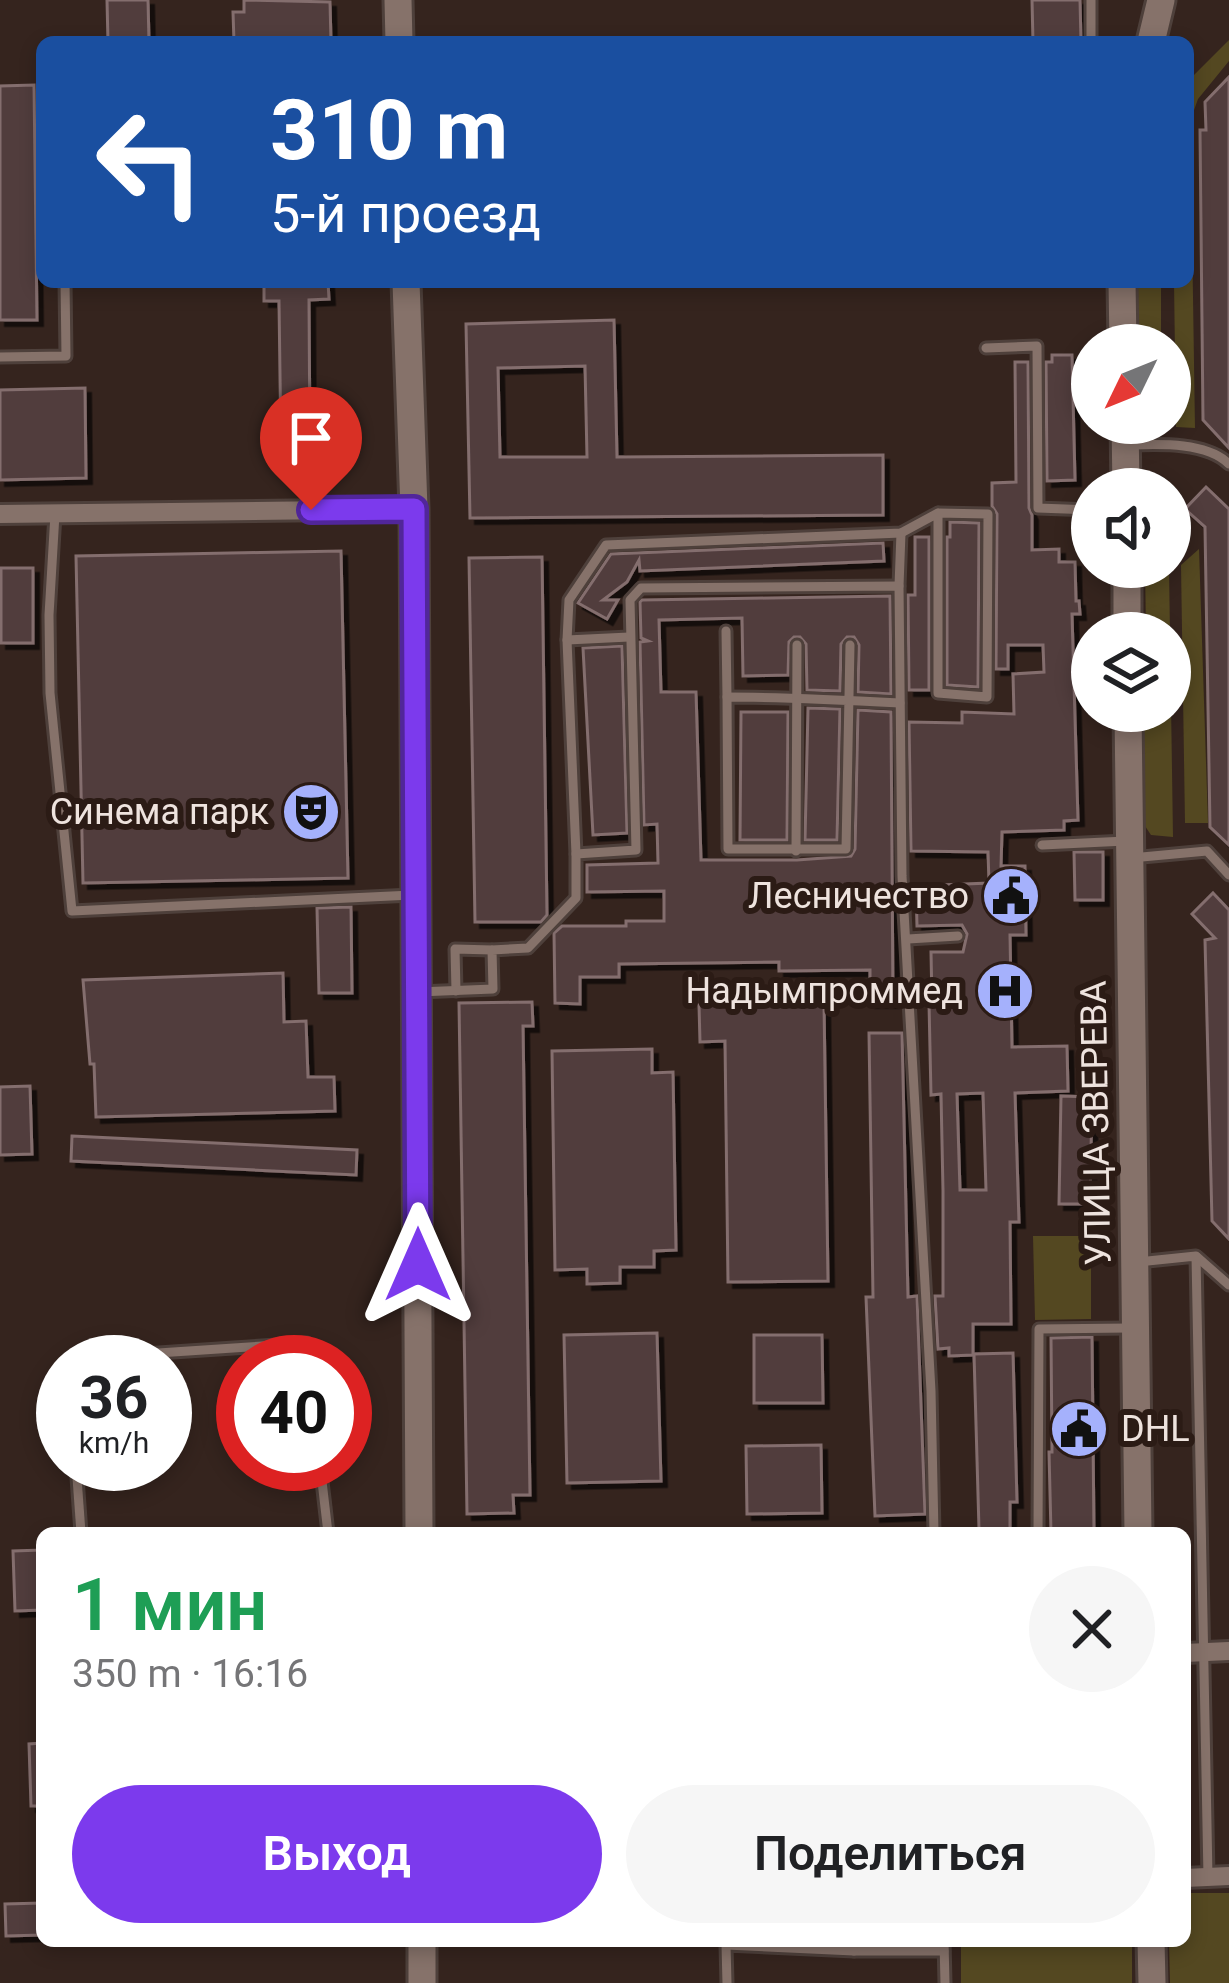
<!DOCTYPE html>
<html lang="ru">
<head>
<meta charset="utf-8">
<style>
	:root { --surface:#fff; --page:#f6f6f6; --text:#202124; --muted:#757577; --accent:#7c3aed }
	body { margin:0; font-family:Roboto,sans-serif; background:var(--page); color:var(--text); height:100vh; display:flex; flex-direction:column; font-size:45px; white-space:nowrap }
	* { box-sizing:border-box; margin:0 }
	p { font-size:39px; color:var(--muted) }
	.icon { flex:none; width:66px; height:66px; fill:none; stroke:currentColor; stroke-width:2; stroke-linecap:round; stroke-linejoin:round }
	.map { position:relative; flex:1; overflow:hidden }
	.panel { position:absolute; left:36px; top:1527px; width:1155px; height:420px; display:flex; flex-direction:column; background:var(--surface); border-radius:18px; box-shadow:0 6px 18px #0003 }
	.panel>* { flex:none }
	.top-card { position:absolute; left:36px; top:36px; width:1158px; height:252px; border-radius:18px; box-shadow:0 6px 18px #0003; background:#1a4fa0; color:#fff; overflow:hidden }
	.needle { width:78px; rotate:227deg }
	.buttons { position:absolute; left:1071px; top:324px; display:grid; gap:24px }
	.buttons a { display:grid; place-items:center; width:120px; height:120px; border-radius:50%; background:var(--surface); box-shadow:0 6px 18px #0003; font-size:60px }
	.speed { position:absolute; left:36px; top:1335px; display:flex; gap:24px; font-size:60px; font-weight:700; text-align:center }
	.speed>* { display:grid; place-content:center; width:156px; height:156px; border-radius:50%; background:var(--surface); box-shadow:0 6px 18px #0003; line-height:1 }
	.speed small { font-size:30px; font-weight:400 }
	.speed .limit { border:18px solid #d22; background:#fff; color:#111 }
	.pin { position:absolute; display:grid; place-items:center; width:102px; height:102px; color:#fff; margin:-123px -51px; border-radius:50% 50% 50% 0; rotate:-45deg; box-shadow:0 0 12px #0007 }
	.pin .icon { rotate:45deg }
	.me { position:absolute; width:132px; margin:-66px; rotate:0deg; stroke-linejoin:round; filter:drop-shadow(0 0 9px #0008) }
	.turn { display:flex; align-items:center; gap:42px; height:252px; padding:0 36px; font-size:54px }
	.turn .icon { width:156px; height:156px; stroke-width:2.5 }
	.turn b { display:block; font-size:84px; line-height:102px }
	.round { display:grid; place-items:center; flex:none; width:126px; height:126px; border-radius:63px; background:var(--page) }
	.head { display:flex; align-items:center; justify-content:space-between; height:204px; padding:0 36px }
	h1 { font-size:72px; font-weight:600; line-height:90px; color:#1e9e55 }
	.action { display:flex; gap:24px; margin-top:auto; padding:24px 36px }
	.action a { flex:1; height:138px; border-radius:72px; background:var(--accent); color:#fff; font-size:48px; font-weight:600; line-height:138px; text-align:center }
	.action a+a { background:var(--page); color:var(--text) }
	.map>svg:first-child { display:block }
</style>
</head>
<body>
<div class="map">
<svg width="1229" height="1983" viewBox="0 0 1229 1983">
	<defs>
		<filter id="shadow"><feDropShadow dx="5.5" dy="5.5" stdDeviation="0" flood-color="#0009"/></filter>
	</defs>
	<rect width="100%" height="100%" fill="#35241e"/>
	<g fill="#544821">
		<polygon points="1229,40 1229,61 1198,99 1193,113 1191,165 1195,428 1176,427 1174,282 1188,282 1188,89 1194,75"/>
		<rect x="1138" y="282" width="23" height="63"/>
		<polygon points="1199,549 1208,823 1185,823 1181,565"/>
		<polygon points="1145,567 1169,567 1173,837 1151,835 1145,826 1140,711 1170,711 1170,633 1146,633"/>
		<polygon points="1033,1236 1091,1236 1091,1319 1035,1320"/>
		<polygon points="1185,1893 1229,1893 1229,1983 1170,1983 1169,1941 1185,1941"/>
		<rect x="961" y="1941" width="171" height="42"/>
	</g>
	<g fill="#513d3e" stroke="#846e6e" stroke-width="3" fill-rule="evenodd" filter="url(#shadow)">
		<polygon points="107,0 148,0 149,42 108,42"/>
		<polygon points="244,0 330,2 331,42 234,42 233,12 244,12"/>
		<polygon points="1032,0 1080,0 1081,42 1033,42"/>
		<polygon points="1229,77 1229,448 1203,420 1200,130 1206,130 1205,102"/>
		<polygon points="34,85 37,320 0,320 0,86"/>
		<polygon points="264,282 328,282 329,299 309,300 310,449 281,449 279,301 264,301"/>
		<path d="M614 320 617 457 883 455V515L470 518 466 324ZM585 366 587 457H500L498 368Z"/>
		<polygon points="1052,355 1072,355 1075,480 1047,481 1046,362 1052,362"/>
		<path d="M1015 362H1028L1029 508 1032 515V550L1059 549V562H1075L1076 601H1079L1080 614H1072L1078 820 1064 821V830L1002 832 1001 866H1025L1026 935H1010L1012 1047 1067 1046 1068 1091 1015 1093 1019 1222H1010L1011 1324H973V1355L949 1356V1348L938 1349 935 1296H943V1191L941 1094 931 1095 929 1003H932L931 952H963L967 934 962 925 917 926 916 886 989 883 988 852 911 851 909 722 962 723V712L1014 714 1013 674 1044 672 1043 645H1008V669H996L997 514 992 506V483L1016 482ZM983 1093 986 1190H960L957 1094Z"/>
		<polygon points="85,388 86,478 0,480 0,390"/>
		<polygon points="1206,487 1229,509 1229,845 1210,827 1205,527 1185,509"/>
		<polygon points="950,522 979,523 978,687 947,685 947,537 950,537"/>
		<polygon points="915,537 929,537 929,690 909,690 908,595 915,595"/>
		<polygon points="883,543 884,561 640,571 639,560 627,582 603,600 618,600 607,619 578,603 611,554"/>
		<polygon points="341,551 348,878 83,883 76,556"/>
		<polygon points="542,557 547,915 541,922 475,922 469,558"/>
		<rect x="1" y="568" width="32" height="75"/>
		<polygon points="890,596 891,694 858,692 859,645 854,637 847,637 841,644 840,691 807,690 806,644 800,637 794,637 789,642 788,675 743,676 742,618 659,620 661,692 696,692 701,860 797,860 851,856 855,849 858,710 891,712 893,1002 870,1002 870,970 779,971 779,962 619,964 619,977 580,977 580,1004 555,1003 554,933 562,926 626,926 626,921 664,921 664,891 587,892 587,865 658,863 657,824 644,825 640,642 648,641 641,638 640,602 642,600"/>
		<polygon points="622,646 627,833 593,835 583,648"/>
		<polygon points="808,708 840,709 837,840 805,840"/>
		<polygon points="741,712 788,712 787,840 740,840"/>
		<polygon points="1074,852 1103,852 1103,900 1075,900"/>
		<polygon points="1213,893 1229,910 1229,1239 1212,1221 1205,940 1215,938 1192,914"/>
		<polygon points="351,907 352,993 319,993 317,908"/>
		<polygon points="283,973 284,1022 306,1021 308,1077 334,1077 335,1111 96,1117 94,1064 90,1064 83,980"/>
		<polygon points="532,1002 533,1026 523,1026 530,1495 513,1495 514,1513 467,1514 459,1003"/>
		<polygon points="824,1003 828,1281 728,1282 725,1041 700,1042 699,1005"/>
		<polygon points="869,1033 902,1033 908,1297 917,1296 925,1514 875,1516 866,1297 873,1297"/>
		<polygon points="652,1049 652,1073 673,1072 676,1250 654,1251 654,1267 620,1267 620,1283 587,1284 587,1269 555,1270 552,1051"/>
		<polygon points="30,1086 32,1154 0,1155 0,1087"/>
		<polygon points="1061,1096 1092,1097 1090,1204 1059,1204"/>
		<polygon points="72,1136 357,1150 356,1175 71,1161"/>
		<polygon points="657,1333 661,1481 567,1483 564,1335"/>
		<polygon points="754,1335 822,1335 823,1403 754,1403"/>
		<polygon points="1092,1337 1094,1533 1051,1533 1049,1452 1052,1452 1051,1338"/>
		<polygon points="1013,1353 1017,1502 1010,1502 1010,1530 979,1529 974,1354"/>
		<polygon points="821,1445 822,1513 747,1514 746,1446"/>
		<polygon points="42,1550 42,1610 15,1611 13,1551"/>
		<polygon points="42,1743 42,1806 31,1806 29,1744"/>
		<polygon points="42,1903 42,1935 6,1936 5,1904"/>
	</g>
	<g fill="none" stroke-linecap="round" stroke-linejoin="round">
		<g stroke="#4e403b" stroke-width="15">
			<g id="lane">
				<polyline points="1091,42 1091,0"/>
				<polyline points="986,348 1037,346 1038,508 1092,510"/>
				<polyline points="0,357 66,356 65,282"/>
				<path d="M1131 445C1160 444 1207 442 1229 464"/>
				<polyline points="55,514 49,615 50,693 72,911 412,895"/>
				<polyline points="899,586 901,533"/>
				<polyline points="726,631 727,697"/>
				<polyline points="567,640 629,637"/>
				<path d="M850 645 846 849H728L727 697C785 697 843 700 900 703"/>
				<polyline points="1042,845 1126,841"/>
				<polyline points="796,851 797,645"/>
				<polyline points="576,854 567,640 569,600 606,545 901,533 938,513 938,693 987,697 988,514 938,513"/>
				<polyline points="1131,858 1207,851 1229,875"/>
				<polyline points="908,939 958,936"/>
				<polyline points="456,991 455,949 492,950"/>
				<polyline points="418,992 493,989 492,950 528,948 576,898 576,854 636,850 630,600 641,588 899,586 902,876 931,1391 934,1533"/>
				<polyline points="1197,1257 1229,1285"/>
				<polyline points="1138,1262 1196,1256 1208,1877"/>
				<polyline points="68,1362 68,1359 307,1343 309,1362"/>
				<polyline points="76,1464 81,1533"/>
				<polyline points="320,1464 328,1533"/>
				<polyline points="1038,1533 1039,1329 1129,1328"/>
				<polyline points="854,1941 854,1951 944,1951"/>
				<polyline points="944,1941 945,1983"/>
				<polyline points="727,1983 726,1945 854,1951"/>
			</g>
		</g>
		<g stroke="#4e403b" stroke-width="24">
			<g id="street">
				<polyline points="0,514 414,509"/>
				<polyline points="1185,1653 1229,1651"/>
				<polyline points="1185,1878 1229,1876"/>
			</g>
		</g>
		<g stroke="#4e403b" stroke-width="33">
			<g id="secondary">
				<polyline points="398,0 399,42"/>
				<polyline points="1151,42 1161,0"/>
				<polyline points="406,282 414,509 419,1533"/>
				<polyline points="1122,282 1123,345"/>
				<polyline points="1125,423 1126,489"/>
				<polyline points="1127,567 1127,633"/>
				<polyline points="1128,711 1138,1533"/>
				<polyline points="422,1941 422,1983"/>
				<polyline points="1151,1941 1152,1983"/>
			</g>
		</g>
		<use href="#lane" stroke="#86726a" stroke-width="9"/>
		<use href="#street" stroke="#86726a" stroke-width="18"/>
		<use href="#secondary" stroke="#86726a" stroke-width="27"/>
	</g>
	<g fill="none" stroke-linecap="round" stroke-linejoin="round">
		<g stroke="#51269a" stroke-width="30">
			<polyline id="route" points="311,510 414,509 418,1265"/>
		</g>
		<use href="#route" stroke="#7c3aed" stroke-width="21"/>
	</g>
	<defs>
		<g id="theatre-disc" transform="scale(3)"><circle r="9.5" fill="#a5b1fc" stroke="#2b1b15"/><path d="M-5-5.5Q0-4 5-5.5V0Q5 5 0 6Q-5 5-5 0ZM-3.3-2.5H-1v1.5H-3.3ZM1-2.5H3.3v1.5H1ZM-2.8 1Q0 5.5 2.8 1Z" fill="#111"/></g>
		<g id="civic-disc" transform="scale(3)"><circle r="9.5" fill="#a5b1fc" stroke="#2b1b15"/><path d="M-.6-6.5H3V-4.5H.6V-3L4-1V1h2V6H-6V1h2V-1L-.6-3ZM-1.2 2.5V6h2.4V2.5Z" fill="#111"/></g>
		<g id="hospital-disc" transform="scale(3)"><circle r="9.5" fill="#a5b1fc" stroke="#2b1b15"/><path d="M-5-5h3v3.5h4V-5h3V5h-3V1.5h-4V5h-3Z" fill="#111"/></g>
	</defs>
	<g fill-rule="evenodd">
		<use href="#theatre-disc" x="311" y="812"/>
		<use href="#civic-disc" x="1011" y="896"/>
		<use href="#hospital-disc" x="1005" y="991"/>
		<use href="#civic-disc" x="1079" y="1429"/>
	</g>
	<g text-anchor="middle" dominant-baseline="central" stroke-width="12" stroke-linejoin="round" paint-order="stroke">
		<g font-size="36" fill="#eee3de" stroke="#2b1b15" text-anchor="end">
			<text x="269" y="812">Синема парк</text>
			<text x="969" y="896">Лесничество</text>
			<text x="963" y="991">Надымпроммед</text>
			<text x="1121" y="1429" text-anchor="start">DHL</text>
		</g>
		<g font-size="36" fill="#eee3de" stroke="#2b1b15">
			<text transform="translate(1096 1123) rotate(-91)">УЛИЦА ЗВЕРЕВА</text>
		</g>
	</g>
</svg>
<div class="buttons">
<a><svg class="needle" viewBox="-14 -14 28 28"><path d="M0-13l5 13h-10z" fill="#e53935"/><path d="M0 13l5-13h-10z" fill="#757577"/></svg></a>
<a><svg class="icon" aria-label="sound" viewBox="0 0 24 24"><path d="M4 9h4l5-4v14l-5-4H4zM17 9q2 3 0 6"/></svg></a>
<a><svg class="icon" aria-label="layers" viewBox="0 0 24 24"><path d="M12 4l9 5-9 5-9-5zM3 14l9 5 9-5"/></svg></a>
</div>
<div class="speed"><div>36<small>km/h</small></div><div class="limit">40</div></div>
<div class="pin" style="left:311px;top:510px;background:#d93025"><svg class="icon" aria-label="arrive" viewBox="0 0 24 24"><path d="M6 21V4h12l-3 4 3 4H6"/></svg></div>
<svg class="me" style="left:418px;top:1265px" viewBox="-20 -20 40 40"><path d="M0-17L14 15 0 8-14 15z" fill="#7c3aed" stroke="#fff" stroke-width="4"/></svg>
<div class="top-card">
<div class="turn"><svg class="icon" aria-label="left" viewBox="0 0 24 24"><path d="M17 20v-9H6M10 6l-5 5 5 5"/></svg><div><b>310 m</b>5-й проезд</div></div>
</div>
<section class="panel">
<div class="head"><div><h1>1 мин</h1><p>350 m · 16:16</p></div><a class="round"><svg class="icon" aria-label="close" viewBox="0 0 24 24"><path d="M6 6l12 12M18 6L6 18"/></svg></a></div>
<div class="action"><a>Выход</a><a>Поделиться</a></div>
</section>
</div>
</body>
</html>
